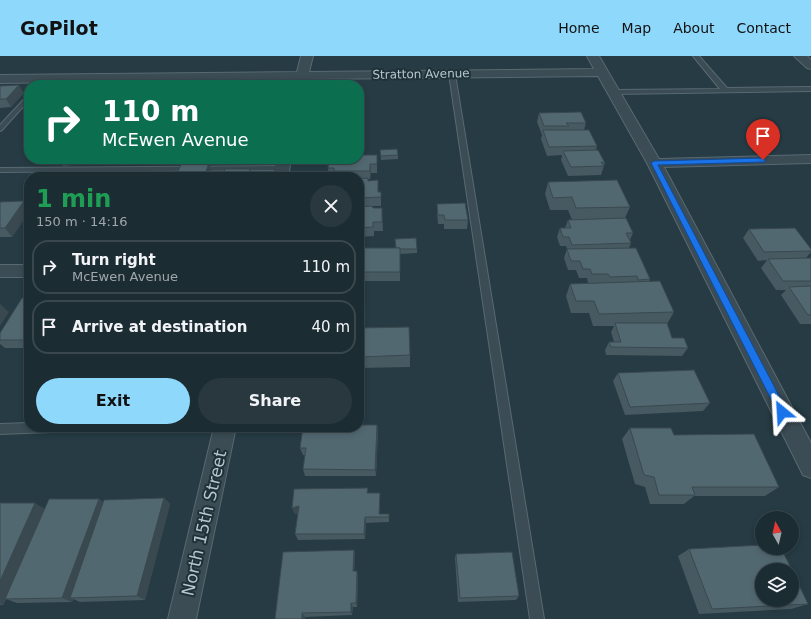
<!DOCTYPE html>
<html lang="en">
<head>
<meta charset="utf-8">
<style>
	:root { --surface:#1c2c33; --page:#29383f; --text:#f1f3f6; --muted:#a0a7ac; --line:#3a484e; --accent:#8ed8fc }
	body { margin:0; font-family:"DejaVu Sans",sans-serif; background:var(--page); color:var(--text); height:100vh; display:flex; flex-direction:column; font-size:15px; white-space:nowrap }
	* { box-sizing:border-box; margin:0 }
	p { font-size:13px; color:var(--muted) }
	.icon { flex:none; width:22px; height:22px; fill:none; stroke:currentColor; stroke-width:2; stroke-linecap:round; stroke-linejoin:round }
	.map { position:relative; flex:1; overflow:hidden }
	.details { position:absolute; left:24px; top:116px; width:340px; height:260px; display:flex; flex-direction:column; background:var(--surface); border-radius:16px; box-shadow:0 2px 6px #0003,0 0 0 1px var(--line) }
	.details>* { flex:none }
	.banner { position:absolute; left:24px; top:24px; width:340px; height:84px; border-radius:16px; box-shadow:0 2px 6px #0003,0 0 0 1px var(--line); background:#0b6e4f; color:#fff; overflow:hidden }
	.needle { width:26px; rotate:352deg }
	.controls { position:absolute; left:755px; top:455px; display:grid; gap:8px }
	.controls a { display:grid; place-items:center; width:44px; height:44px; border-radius:50%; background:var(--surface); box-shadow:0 2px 6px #0003,0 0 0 1px var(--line); font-size:20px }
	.pin { position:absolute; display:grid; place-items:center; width:34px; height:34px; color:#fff; margin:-41px -17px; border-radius:50% 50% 50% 0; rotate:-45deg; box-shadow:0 0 4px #0007 }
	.pin .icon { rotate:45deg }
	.me { position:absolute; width:44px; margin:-22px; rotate:333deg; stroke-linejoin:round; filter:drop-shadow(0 0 3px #0008) }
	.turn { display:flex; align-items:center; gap:14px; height:84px; padding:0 12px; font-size:18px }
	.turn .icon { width:52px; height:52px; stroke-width:2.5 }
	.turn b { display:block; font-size:28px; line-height:34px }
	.round { display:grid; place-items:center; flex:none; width:42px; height:42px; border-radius:21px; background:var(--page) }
	.headline { display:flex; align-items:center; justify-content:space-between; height:68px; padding:0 12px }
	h1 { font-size:24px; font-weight:800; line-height:30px; color:#1e9e55 }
	.cta { display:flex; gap:8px; margin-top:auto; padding:8px 12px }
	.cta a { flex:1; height:46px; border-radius:24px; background:var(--accent); color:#111; font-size:16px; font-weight:800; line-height:46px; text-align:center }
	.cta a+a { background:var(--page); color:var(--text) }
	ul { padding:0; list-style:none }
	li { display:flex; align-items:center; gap:12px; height:54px; margin:0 8px 6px; padding:0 4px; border:2px solid var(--line); border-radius:16px }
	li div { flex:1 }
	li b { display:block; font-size:15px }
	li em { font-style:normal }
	header { display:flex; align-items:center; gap:24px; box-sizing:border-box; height:56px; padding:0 20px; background:var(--accent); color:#111 }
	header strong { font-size:19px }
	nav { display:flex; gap:22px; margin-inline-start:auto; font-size:14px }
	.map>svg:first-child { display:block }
</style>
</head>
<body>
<header>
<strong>GoPilot</strong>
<nav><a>Home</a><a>Map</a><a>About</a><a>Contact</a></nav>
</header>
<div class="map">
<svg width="811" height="563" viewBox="0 0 811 563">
	<rect width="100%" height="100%" fill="#263b44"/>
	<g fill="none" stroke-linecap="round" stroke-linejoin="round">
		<g stroke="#596971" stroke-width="2">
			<g id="lane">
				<polygon points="693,0 699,0 727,32 811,31 811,35 614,38 611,36 614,34 720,33"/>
				<polygon points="452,16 455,18 544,563 530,563 449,18"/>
				<polygon points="42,21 47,22 41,29 35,29"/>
				<polygon points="29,38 29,44 2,74 0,75 0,69"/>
				<polygon points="282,110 286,112 285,114 0,116 0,112"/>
				<polygon points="29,367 29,371 57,371 55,375 51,376 0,378 0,368"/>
			</g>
		</g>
		<g stroke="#596971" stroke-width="2">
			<g id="street">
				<polygon points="301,0 313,0 309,16 594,13 587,0 599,0 659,103 811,99 811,107 664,111 811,387 811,422 803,419 647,107 598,20 307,23 306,29 294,29 295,23 0,27 0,19 297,16"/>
				<polygon points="794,0 807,0 811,4 811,13 807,12"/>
				<polygon points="277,103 291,103 288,121 272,121"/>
				<rect x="0" y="209" width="29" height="12"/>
				<polygon points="214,371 236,371 196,563 168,563"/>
			</g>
		</g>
		<use href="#lane" fill="#3b4c54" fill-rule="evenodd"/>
		<use href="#street" fill="#3b4c54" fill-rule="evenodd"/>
	</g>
	<g fill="#475961">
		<polygon points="0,30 24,37 11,51 0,52"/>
		<polygon points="539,57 586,67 584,74 597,90 596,94 605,107 601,119 568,120 561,104 562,99 547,100 541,83 542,79 537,66"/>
		<polygon points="380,94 398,99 398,103 381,104"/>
		<polygon points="377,99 377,117 371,117 370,123 368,123 368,125 378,136 381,136 381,150 372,150 373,152 382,152 383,175 374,175 374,180 359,181 359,121 329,121 328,112"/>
		<polygon points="61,103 86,103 83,108 63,110 60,105"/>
		<polygon points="168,103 191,103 190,104 169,105"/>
		<polygon points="548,126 630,151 625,162 633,177 630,184 631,187 629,192 650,223 649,226 674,256 667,268 672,282 688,292 682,300 606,299 605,294 609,286 614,286 611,276 614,270 593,270 589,257 571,257 566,240 570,228 604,227 588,227 587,222 579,222 576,214 568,214 564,202 567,193 566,190 560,190 557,181 560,172 565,172 568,164 572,164 568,154 550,154 545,138"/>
		<polygon points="24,145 29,153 29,156 12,181 0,181 0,146"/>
		<polygon points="437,148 468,164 467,173 444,173 444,168 438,168 437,157"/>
		<polygon points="29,166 29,178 25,172"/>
		<polygon points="749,173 811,193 811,196 806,202 811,202 811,268 800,268 781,239 786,234 776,234 761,212 767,204 758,205 743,182"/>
		<polygon points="359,192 417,193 417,197 400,198 400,225 359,225"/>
		<polygon points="364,233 365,242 365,271 359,271 359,234"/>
		<polygon points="29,242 29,292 5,292 0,288 0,277"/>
		<polygon points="359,272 410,299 410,311 359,312"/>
		<polygon points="618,317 710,347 703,355 625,359 613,325"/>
		<polygon points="377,369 378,376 376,420 305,420 303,413 305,399 303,399 300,392"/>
		<polygon points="630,372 674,379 779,431 765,440 694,440 684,448 650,448 645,431 635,428 622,383"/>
		<polygon points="368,437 380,443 380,458 389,458 389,466 366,467 365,483 298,484 295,478 298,457 295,458 292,452"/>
		<polygon points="164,442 170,448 145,544 80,546 73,543 72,546 17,547 6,543 3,549 0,549 0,447 44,453 99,443 103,446"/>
		<polygon points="689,493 808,548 791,553 699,558 678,500"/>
		<polygon points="354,494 355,499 354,515 358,519 357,551 353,551 352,559 305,561 275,563"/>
		<polygon points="456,498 519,540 516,544 458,546 455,502"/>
	</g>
	<g fill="#39494f">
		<polygon points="19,29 24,37 11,51 6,43"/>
		<polygon points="81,103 86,103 83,108 81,104"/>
		<polygon points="209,107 212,116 210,121 204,121"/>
		<polygon points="370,108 371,117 370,123"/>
		<polygon points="250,113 251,117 250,121 248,121"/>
		<polygon points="24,145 29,153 29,156 12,181 5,172"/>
		<polygon points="364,233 365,242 365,271 365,262"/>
		<polygon points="0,248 9,256 0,270"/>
		<polygon points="377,369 378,376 376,420 375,414"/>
		<polygon points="380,437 380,461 379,458"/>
		<polygon points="164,442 170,448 145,544 137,540"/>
		<polygon points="99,443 107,449 70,542 73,543 72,546 62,542"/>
		<polygon points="35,447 45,453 3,549 0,548 0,525"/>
		<polygon points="299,450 301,456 295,458 292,452"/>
		<polygon points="365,461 366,467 365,483 364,478"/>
		<polygon points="354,494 355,499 354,520 353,515"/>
		<polygon points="357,515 358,519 357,551 356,547"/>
		<polygon points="351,547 353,551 352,559 351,556"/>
		<polygon points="302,557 305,561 305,563 302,563"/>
	</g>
	<g fill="#526871" stroke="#39494f">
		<polygon points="225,26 253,26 251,29 223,29"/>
		<polygon points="181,28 181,29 154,29"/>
		<polygon points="207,28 206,29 186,29 187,29"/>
		<polygon points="19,29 6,43 0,43 0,30"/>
		<polygon points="581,56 586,67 566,67 569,70 544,70 539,57"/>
		<polygon points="543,74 589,74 597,90 549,91"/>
		<polygon points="397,93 398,99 381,100 380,94"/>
		<polygon points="598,94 605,107 601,106 604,110 571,111 563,95"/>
		<polygon points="359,99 377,99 377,108 370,108 370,115 334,115 334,112 328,112 329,103 359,103"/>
		<polygon points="61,103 81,103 81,104 60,105"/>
		<polygon points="182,107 209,107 204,121 175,121"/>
		<polygon points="225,113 250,113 248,121 222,121"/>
		<polygon points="368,122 368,125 378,124 378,136 381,136 381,141 359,142 359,123"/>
		<polygon points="617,124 630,151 576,152 572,141 553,142 548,126"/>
		<polygon points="24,145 5,172 0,172 0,146"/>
		<polygon points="465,147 468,164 445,164 444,159 438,159 437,148"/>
		<polygon points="372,150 373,152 382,152 382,166 373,166 373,171 359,172 359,151"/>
		<polygon points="626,162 633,177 626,177 631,187 572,189 569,181 563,181 560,172 571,172 568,164"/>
		<polygon points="29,166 29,172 25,172"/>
		<polygon points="795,172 811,193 811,195 764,196 749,173"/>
		<polygon points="416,182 417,193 400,193 400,192 396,192 395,183"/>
		<rect x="359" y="192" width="41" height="24"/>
		<polygon points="636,192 650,223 638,224 637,220 610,221 608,218 592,218 590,213 583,213 580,205 571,205 567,193"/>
		<polygon points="811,202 811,225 783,225 768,203"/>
		<polygon points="660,225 674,256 599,258 594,245 576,245 570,228"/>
		<polygon points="811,230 811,259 808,259 789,231"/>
		<polygon points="364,233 365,262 359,262 359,234"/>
		<polygon points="22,242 29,242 29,284 0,284 0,277"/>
		<polygon points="615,267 667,267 672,282 684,282 688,292 611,291 609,286 621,286"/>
		<polygon points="409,271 410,299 359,301 359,272"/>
		<polygon points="694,314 710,347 630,351 618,317"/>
		<polygon points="359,369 377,369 375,414 303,413 306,392 300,392 303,371 359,371"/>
		<polygon points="630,372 671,372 674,379 754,378 779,431 692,431 695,439 659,439 654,421 644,419"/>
		<polygon points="368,432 367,437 380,437 379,458 389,458 389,461 365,461 364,478 295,478 299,450 292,452 294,433"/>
		<polygon points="164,442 137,540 70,542 104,444"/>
		<polygon points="49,443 99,443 62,542 5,543"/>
		<polygon points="0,447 35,447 0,525"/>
		<polygon points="762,489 762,492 781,492 792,514 762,514 762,544 792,544 792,514 808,548 712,553 689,493"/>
		<polygon points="354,494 353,515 357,515 356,547 351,547 351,556 302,557 302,563 275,563 283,496"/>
		<polygon points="512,496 519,540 460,542 456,498"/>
	</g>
	<polygon fill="#1a73e8" stroke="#114b97" points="763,102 765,103 765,106 658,109 786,353 788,356 786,359 782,360 779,359 651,107 654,105"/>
	<g text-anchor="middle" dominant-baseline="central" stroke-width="4" stroke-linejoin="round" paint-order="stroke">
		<g font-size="12" fill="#b8c6cd" stroke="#1f3139">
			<text transform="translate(421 18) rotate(-1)">Stratton Avenue</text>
		</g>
		<g font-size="17" fill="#b8c6cd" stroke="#1f3139">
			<text transform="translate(204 467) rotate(-77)">North 15th Street</text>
		</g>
	</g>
</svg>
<div class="controls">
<a><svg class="needle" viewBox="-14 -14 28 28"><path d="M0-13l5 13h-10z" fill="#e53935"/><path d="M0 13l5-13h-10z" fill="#a0a7ac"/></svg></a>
<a><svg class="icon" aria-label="layers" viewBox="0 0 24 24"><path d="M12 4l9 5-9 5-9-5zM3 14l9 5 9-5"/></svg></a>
</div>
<div class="pin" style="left:763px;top:104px;background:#d93025"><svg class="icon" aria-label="arrive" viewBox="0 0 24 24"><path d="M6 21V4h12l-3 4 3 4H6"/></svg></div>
<svg class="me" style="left:782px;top:356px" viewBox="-20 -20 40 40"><path d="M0-17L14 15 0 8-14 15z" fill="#1a73e8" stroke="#fff" stroke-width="4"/></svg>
<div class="banner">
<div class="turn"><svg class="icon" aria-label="right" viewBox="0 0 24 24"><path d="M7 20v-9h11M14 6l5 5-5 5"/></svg><div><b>110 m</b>McEwen Avenue</div></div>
</div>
<section class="details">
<div class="headline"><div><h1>1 min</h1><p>150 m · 14:16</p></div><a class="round"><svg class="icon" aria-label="close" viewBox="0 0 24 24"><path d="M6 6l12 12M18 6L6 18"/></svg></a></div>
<ul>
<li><svg class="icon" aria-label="right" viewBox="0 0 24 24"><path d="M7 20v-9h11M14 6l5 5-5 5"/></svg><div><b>Turn right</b><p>McEwen Avenue</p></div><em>110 m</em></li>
<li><svg class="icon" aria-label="arrive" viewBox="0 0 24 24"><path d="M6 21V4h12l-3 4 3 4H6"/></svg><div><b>Arrive at destination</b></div><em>40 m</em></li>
</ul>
<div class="cta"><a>Exit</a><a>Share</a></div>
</section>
</div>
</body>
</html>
